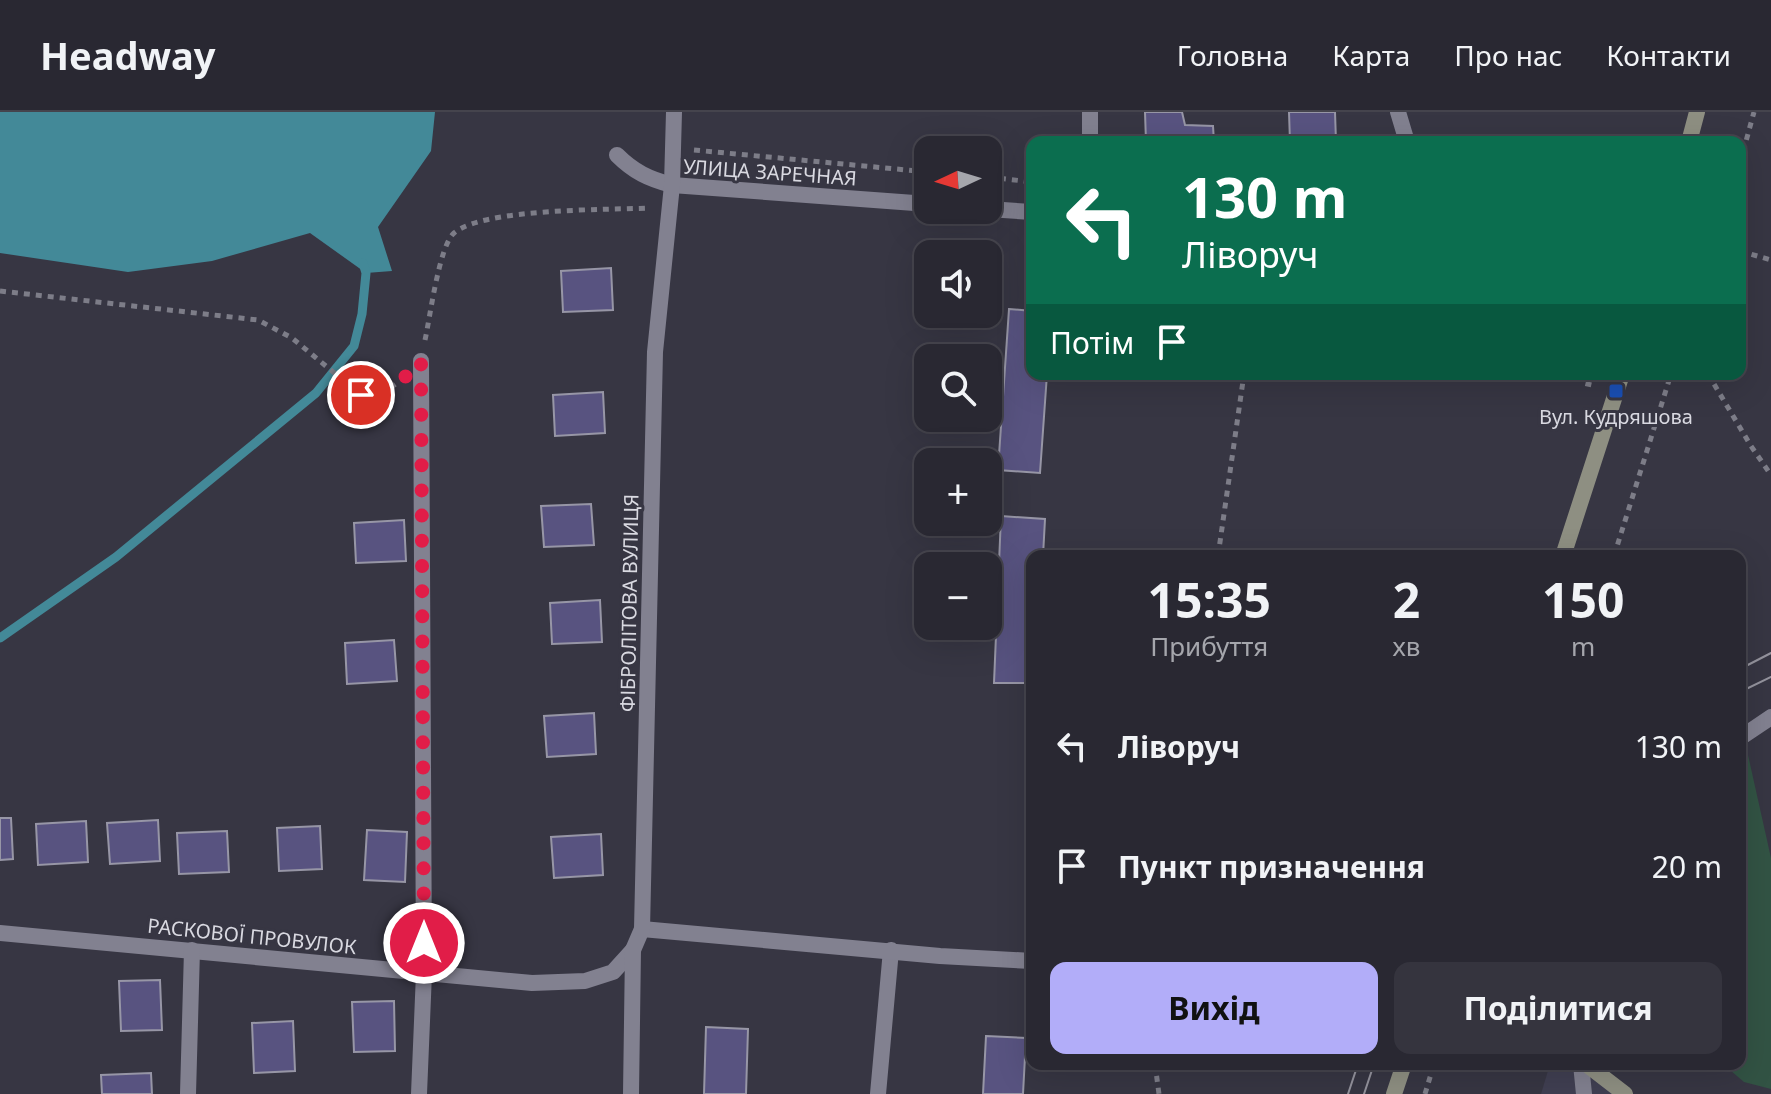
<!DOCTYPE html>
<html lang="uk">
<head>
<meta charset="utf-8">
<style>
	:root { --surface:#292832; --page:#35343e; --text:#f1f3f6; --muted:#a5a6ac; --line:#45444d; --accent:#b2adf9 }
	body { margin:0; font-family:"Noto Sans",sans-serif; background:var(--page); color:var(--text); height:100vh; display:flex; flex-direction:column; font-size:30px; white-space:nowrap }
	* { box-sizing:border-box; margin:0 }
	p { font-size:26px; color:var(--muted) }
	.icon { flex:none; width:44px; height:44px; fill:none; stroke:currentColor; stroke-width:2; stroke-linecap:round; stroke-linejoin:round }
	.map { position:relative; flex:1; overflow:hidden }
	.side { position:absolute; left:1026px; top:438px; width:720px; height:520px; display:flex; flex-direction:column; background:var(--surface); border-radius:16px; box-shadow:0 8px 32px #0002,0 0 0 2px var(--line) }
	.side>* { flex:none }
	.banner { position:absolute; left:1026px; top:24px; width:720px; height:244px; border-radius:16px; box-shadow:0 8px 32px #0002,0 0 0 2px var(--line); background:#0b6e4f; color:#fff; overflow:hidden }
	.needle { width:52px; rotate:266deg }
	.buttons { position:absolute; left:914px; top:24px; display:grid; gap:16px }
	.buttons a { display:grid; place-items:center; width:88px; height:88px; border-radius:16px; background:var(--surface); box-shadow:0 8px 32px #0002,0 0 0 2px var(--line); font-size:40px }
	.pin { position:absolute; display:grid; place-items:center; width:68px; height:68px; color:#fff; margin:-34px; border:4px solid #fff; border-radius:50%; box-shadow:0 2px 8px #0007 }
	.me { position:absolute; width:88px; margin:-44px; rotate:0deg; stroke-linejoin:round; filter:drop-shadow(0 0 6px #0008) }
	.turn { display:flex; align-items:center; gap:28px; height:168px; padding:0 24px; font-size:36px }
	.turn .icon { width:104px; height:104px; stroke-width:2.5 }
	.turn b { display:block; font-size:56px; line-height:68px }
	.then { display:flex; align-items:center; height:76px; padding:0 24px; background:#0003; gap:16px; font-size:30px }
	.eta { display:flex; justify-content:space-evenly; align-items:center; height:136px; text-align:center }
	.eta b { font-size:48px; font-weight:700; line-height:56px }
	.cta { display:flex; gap:16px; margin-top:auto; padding:16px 24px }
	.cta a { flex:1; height:92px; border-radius:16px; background:var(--accent); color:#111; font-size:32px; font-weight:700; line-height:92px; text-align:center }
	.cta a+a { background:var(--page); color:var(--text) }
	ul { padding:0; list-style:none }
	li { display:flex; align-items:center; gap:24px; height:120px; padding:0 24px }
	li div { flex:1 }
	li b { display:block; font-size:30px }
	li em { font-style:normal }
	header { display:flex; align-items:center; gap:48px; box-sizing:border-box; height:112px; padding:0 40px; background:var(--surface); border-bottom:2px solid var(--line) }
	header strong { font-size:38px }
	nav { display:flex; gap:44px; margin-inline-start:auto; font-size:28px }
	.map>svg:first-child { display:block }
</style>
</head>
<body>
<header>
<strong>Headway</strong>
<nav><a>Головна</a><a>Карта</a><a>Про нас</a><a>Контакти</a></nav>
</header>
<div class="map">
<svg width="1771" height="982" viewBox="0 0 1771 982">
	<rect width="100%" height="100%" fill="#373643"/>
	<polygon fill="#403f52" points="1550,952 1586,952 1625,982 1541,982"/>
	<polygon fill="#325344" points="1748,643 1771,746 1771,977 1744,970 1723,952 1740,952 1740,650"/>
	<polygon fill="#438998" points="0,0 435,0 431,39 378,115 392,159 366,161 310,121 212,149 128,160 0,141"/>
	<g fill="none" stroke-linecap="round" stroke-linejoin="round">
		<polyline stroke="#438998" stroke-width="9" points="0,526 116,445 316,281 354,234 362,202 366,161 363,151"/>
	</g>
	<g fill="#585380" stroke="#9796a6" stroke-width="2">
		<polygon points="1145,0 1182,0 1185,13 1213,14 1214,30 1146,30"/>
		<polygon points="1289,0 1335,0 1336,30 1290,30"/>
		<polygon points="611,156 613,198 563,200 561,159"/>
		<polygon points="1009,197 1032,199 1032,262 1047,262 1040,361 998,358"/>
		<polygon points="603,280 605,321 555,324 553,283"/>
		<polygon points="591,392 594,433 544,435 541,394"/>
		<polygon points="1001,404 1045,407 1043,444 1032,444 1032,571 994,571"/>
		<polygon points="404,408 406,449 356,451 354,411"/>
		<polygon points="600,488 602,530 552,532 550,491"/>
		<polygon points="394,528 397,569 347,572 345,531"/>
		<polygon points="594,601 596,642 547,645 544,604"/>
		<polygon points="0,706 11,706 13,747 0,748"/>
		<polygon points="158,708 160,749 110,752 107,711"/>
		<polygon points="86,709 88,750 38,753 36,712"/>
		<polygon points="320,714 322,757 279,759 277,716"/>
		<polygon points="367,718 407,720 405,770 364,768"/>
		<polygon points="227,719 229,760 179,762 177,721"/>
		<polygon points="601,722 603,763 554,766 551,725"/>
		<polygon points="160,868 162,918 121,919 119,869"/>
		<polygon points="394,889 395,939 354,940 352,890"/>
		<polygon points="293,909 295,959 254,961 252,911"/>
		<polygon points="706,915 748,917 746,982 704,982"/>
		<polygon points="986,924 1026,926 1023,982 983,982"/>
		<polygon points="151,961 152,982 102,982 101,963"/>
	</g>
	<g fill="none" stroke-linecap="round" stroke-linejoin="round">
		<g stroke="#7d7d88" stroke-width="5" stroke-dasharray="6 6" stroke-linecap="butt">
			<polyline points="694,38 928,60"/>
			<polyline points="1740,51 1754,0"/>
			<polyline points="988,65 1032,70"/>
			<polyline points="1740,139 1771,148"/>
			<polyline points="0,179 258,208 292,226 361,283 377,285 400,269"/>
			<path d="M425 228C430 206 439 134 454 121 483 96 608 98 649 96"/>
			<polyline points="1586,262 1583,271 1596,274"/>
			<polyline points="1708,262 1751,334 1771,363"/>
			<polyline points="1218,444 1244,262"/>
			<polyline points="1614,444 1671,262"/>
			<polyline points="1155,952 1159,982"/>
			<polyline points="1425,982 1434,952"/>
		</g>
		<g stroke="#828190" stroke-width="16">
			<polyline points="1581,952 1584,982"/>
			<polyline points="878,982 891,838"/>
		</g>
		<g stroke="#828190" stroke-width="16">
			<polyline points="1090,0 1090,30"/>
			<polyline points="1398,0 1407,30"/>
			<path d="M617 43C634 60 649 67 672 73L928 92"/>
			<polyline points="988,97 1032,100"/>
			<polyline points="1740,626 1771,605"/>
			<polyline points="642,817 940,844 1032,849"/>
			<polyline points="0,821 532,871 585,869 613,860 633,838"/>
			<polyline points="188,982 192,838"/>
			<polyline points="419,982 424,861 421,249"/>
			<polyline points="631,982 633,838 642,817 655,240 672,73 674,0"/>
		</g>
		<g stroke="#8e8f82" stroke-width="16">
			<polyline points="1689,30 1697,0"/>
			<polyline points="1563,444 1622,262"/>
			<polyline points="1586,952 1625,982"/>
			<polyline points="1394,982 1404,952"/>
		</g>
		<g stroke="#94939d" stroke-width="2">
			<polyline points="1740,557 1771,541"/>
			<polyline points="1740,580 1771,565"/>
			<polyline points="1348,982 1358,952"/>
			<polyline points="1364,982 1374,952"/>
		</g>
	</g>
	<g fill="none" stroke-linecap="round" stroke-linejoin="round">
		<path stroke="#e11d48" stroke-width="14" stroke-dasharray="0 25.2" d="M361 283C389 287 401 268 421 249L424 831"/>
	</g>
	<rect fill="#1a4fb4" stroke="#373643" stroke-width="3" x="1608" y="271" width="16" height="16" rx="4"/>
	<g text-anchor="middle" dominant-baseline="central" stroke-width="6" stroke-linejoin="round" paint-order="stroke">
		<g font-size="20" fill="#d9d9e1" stroke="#373643">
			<text transform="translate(770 60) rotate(4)">УЛИЦА ЗАРЕЧНАЯ</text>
			<text transform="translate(629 491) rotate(-89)">ФІБРОЛІТОВА ВУЛИЦЯ</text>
			<text transform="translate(252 824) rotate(6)">РАСКОВОЇ ПРОВУЛОК</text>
		</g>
		<g font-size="20" fill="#d9d9e1" stroke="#373643">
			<text x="1616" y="304">Вул. Кудряшова</text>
		</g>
	</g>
</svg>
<div class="buttons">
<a><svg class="needle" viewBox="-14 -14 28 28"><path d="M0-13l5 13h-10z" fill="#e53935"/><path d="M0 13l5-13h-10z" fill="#a5a6ac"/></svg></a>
<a><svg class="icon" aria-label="sound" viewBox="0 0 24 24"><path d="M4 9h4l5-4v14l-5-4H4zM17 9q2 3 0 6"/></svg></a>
<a><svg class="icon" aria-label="search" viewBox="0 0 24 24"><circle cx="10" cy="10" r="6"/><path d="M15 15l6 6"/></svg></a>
<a>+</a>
<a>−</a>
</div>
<div class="pin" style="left:361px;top:283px;background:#d93025"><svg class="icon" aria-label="arrive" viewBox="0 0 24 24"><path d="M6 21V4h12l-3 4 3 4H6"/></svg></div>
<svg class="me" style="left:424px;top:831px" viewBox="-20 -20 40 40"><circle r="17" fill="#e11d48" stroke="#fff" stroke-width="3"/><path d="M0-11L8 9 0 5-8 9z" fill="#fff"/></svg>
<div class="banner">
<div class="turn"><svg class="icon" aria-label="left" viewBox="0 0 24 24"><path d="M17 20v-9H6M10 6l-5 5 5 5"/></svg><div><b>130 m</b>Ліворуч</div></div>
<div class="then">Потім<svg class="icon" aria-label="arrive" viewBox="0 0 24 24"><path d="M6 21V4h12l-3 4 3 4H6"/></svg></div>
</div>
<section class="side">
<div class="eta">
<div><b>15:35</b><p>Прибуття</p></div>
<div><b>2</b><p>хв</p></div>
<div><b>150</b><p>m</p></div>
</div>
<ul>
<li><svg class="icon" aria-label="left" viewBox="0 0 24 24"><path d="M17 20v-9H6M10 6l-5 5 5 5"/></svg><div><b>Ліворуч</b></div><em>130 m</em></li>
<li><svg class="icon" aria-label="arrive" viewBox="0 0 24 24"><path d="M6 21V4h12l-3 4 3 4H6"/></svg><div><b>Пункт призначення</b></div><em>20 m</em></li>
</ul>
<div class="cta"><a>Вихід</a><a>Поділитися</a></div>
</section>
</div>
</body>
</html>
